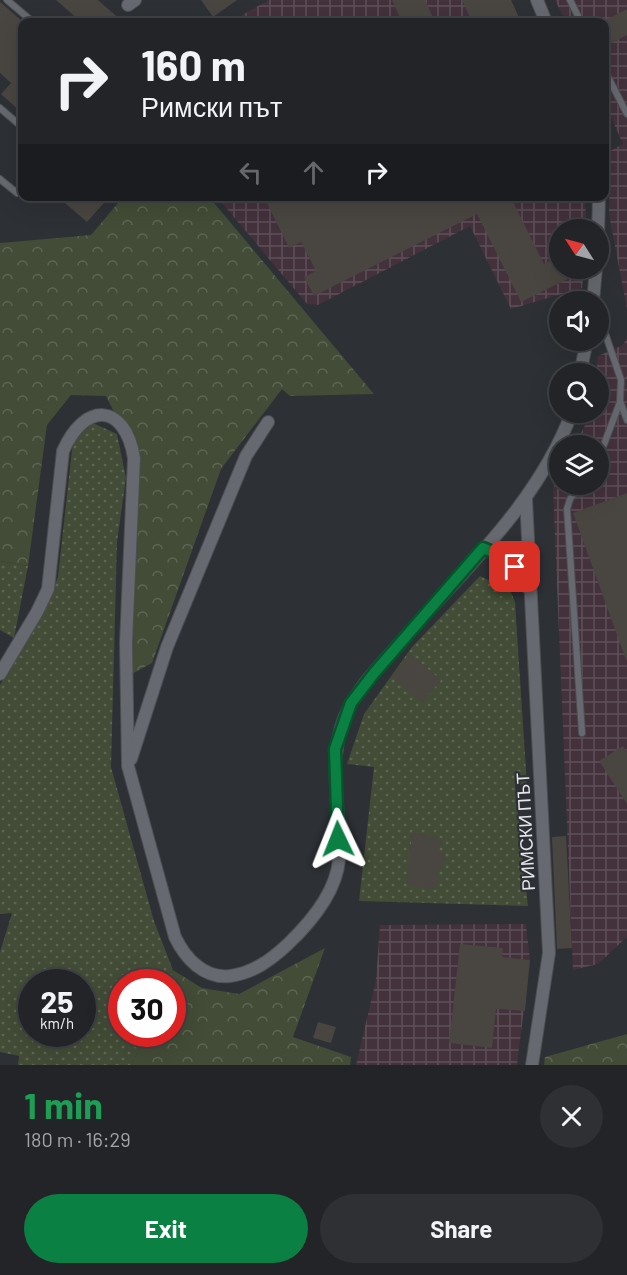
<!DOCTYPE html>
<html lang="en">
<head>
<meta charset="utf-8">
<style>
	:root { --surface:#222428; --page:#2e3034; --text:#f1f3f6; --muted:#a2a4a8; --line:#3f4145; --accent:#0b8043 }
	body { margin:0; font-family:Barlow,sans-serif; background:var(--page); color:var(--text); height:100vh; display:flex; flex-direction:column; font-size:22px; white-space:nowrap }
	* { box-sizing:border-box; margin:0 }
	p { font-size:20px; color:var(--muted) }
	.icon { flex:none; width:33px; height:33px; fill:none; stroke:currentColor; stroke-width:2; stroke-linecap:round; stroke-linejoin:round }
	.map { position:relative; height:1065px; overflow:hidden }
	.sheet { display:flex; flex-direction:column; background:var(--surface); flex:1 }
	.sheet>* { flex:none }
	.hud { position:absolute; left:18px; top:18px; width:591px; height:183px; border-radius:12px; box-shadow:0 6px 24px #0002,0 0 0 2px var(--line); background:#222428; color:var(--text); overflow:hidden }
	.needle { width:39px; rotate:306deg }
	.controls { position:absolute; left:549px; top:219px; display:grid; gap:12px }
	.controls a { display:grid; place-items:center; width:60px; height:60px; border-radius:50%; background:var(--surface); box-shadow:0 6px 24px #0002,0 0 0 2px var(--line); font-size:30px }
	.speed { position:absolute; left:18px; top:969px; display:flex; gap:12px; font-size:30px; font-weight:700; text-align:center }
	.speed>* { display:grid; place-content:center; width:78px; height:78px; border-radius:50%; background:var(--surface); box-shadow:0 6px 24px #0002,0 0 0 2px var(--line); line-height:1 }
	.speed small { font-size:15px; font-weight:400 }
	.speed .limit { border:9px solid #d22; background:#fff; color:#111 }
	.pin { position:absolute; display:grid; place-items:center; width:51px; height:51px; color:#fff; margin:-26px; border-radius:12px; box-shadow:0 3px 9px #0006 }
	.me { position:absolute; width:66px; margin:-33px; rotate:358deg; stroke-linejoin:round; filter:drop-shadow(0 0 4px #0008) }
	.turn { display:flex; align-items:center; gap:21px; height:126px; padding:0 24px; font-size:27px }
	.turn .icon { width:78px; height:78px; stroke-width:2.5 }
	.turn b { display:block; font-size:42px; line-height:51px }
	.lanes { display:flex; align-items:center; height:57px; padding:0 24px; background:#0003; justify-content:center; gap:30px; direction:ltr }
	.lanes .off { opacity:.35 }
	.round { display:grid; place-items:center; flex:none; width:63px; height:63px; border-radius:32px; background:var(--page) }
	.head { display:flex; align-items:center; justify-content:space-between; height:102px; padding:0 24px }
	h1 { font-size:36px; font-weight:700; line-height:45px; color:#1e9e55 }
	.cta { display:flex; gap:12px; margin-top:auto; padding:12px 24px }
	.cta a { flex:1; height:69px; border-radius:36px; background:var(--accent); color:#fff; font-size:24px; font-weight:700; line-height:69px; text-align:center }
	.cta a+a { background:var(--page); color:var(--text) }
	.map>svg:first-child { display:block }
</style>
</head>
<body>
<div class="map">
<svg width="627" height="1065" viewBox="0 0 627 1065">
	<defs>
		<pattern id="industrial-grid" width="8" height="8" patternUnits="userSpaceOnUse" patternTransform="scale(1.5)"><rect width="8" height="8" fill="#43313b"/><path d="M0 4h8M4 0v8" fill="none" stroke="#5e4f58"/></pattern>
		<pattern id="grass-dots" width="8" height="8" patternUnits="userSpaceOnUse" patternTransform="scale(1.5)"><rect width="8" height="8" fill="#424c36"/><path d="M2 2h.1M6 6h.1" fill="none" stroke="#5d6653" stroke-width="1.8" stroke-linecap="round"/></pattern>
		<pattern id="forest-crowns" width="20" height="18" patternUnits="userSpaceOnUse" patternTransform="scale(1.5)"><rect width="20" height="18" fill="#424c36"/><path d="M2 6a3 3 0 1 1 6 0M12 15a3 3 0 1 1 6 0" fill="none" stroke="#5d6653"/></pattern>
	</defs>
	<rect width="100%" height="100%" fill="#2d3035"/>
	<g fill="url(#industrial-grid)">
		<polygon points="269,0 511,0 521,22 229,22"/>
		<polygon points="555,0 627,0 627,309 609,215 610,151 623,144 605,104 604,22 566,22"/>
		<polygon points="217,197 584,197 588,229 560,230 560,268 584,269 582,288 511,309 470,226 318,305 307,304"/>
		<polygon points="627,337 627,937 598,964 573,970 553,489 559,476 560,484 598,484 598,446 575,445 591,413 598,412 598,374 596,373 598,356 623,345"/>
		<polygon points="526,924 530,960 517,1065 356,1065 376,980 380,925"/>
	</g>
	<g fill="url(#grass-dots)" fill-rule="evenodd">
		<path d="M93 423 117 434 126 478 117 542 111 767 154 921 173 970 170 982H122V1034H147L131 1065H18L19 1056 0 1052V952L12 913 0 914V685L37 624 58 577 73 441ZM32 982H82V1034H32Z"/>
		<polygon points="0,561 28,566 14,638 0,630"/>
		<polygon points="480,576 510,590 515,602 527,785 515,785 528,906 359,901 374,767 347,764 364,714 412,647"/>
	</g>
	<g fill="url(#forest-crowns)">
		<polygon points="123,197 209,197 374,394 290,396 282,389 221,469 152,663 128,676 132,448 106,396 71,395 47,425 28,566 0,561 0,243 91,235"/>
		<polygon points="325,948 293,1037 351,1057 350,1065 131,1065 147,1034 172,1034 170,982 173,970 202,988 239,994"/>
		<polygon points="627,1034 627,1065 544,1065 545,1057"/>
	</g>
	<g fill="#494540">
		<polygon points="56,0 98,0 123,22 81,22"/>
		<polygon points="201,0 237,0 213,17"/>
		<polygon points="392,0 425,0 435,22 402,22"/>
		<polygon points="462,0 511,0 521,22 472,22"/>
		<polygon points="0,2 22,21 22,113 1,94 11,83 0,73"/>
		<polygon points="627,9 627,35 604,47 604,21"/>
		<polygon points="57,196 110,196 87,222"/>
		<polygon points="276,196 470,196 473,203 486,196 510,196 544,264 560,256 560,268 588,269 521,302 477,214 314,296 304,277 316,271 301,242 289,248 266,201"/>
		<polygon points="627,493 627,660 626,660 573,513"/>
		<polygon points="410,654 441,680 423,702 392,677"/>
		<polygon points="623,746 627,752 627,804 599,761"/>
		<polygon points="412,833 441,838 439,852 444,852 442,868 438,868 436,889 407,885"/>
		<polygon points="566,836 572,948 557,949 552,837"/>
		<polygon points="460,944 503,948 502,957 530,960 525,1011 496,1009 492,1048 449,1043"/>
		<polygon points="318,1022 336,1027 331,1043 313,1038"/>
	</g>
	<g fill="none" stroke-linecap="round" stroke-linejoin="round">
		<g stroke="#4c4e52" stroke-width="8">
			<g id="lane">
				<polyline points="7,0 33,22"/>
				<polyline points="570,0 581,22"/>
				<polyline points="604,69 627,114"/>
				<polyline points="0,108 22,127"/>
				<polyline points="0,179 17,193 22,186"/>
				<polyline points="598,324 605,333 621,380 620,401 627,420"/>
				<polyline points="598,460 620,402"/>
				<polyline points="582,484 570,499 567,509 582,733"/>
			</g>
		</g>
		<g stroke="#4c4e52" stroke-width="14">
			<g id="street">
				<polyline points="537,0 546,22"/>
				<polyline points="128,5 135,0"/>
				<polyline points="598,236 599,196"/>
				<polyline points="593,302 596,268"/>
				<polyline points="580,374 587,340"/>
				<polyline points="526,499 549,953 532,1065"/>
				<path d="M483 548C504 555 519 568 528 588"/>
				<path d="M0 674 37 612 48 589 63 451C85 401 125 403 134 458L126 643 128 766 175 937C185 958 204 979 230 976 253 973 271 960 288 944 310 923 336 892 339 860 342 808 323 752 351 704 365 679 387 658 405 637 466 568 539 501 572 412"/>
				<polyline points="131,759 167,647 246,456 268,422"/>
			</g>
		</g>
		<use href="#lane" stroke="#66696f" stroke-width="6"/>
		<use href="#street" stroke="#66696f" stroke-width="12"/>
	</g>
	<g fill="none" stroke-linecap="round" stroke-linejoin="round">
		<g stroke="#07532c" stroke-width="15">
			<polyline id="route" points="338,839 335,749 351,703 375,672 483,548 500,555 515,567"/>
		</g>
		<use href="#route" stroke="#0b8043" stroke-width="10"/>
	</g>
	<g text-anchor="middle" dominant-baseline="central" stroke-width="4.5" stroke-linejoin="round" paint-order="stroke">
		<g font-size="18" fill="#e6e7eb" stroke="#2d3035">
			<text transform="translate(525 832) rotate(-93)">РИМСКИ ПЪТ</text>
		</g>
	</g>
</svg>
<div class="controls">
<a><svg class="needle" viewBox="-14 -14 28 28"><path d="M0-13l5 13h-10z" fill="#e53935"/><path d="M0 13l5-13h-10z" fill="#a2a4a8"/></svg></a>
<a><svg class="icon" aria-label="sound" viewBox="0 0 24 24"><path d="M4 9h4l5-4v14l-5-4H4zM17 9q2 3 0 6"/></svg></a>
<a><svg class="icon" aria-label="search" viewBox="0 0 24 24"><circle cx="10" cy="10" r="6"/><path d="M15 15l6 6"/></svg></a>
<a><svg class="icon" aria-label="layers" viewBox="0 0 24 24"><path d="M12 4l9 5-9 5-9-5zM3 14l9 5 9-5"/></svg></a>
</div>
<div class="speed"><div>25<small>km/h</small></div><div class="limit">30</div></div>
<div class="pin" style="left:515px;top:567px;background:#d93025"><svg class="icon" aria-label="arrive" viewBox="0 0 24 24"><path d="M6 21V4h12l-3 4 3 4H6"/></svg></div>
<svg class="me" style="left:338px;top:839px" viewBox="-20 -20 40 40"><path d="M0-17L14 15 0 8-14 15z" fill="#0b8043" stroke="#fff" stroke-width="4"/></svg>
<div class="hud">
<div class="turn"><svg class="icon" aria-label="right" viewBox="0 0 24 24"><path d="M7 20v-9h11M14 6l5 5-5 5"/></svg><div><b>160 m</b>Римски път</div></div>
<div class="lanes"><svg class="icon off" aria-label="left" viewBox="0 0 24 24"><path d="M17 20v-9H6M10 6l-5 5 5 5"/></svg><svg class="icon off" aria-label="ahead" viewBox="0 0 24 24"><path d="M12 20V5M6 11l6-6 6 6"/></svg><svg class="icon" aria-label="right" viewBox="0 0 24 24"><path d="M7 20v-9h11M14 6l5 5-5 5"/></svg></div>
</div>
</div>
<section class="sheet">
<div class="head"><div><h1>1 min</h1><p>180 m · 16:29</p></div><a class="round"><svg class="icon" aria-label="close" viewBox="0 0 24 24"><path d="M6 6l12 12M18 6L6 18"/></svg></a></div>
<div class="cta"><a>Exit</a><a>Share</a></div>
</section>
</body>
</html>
